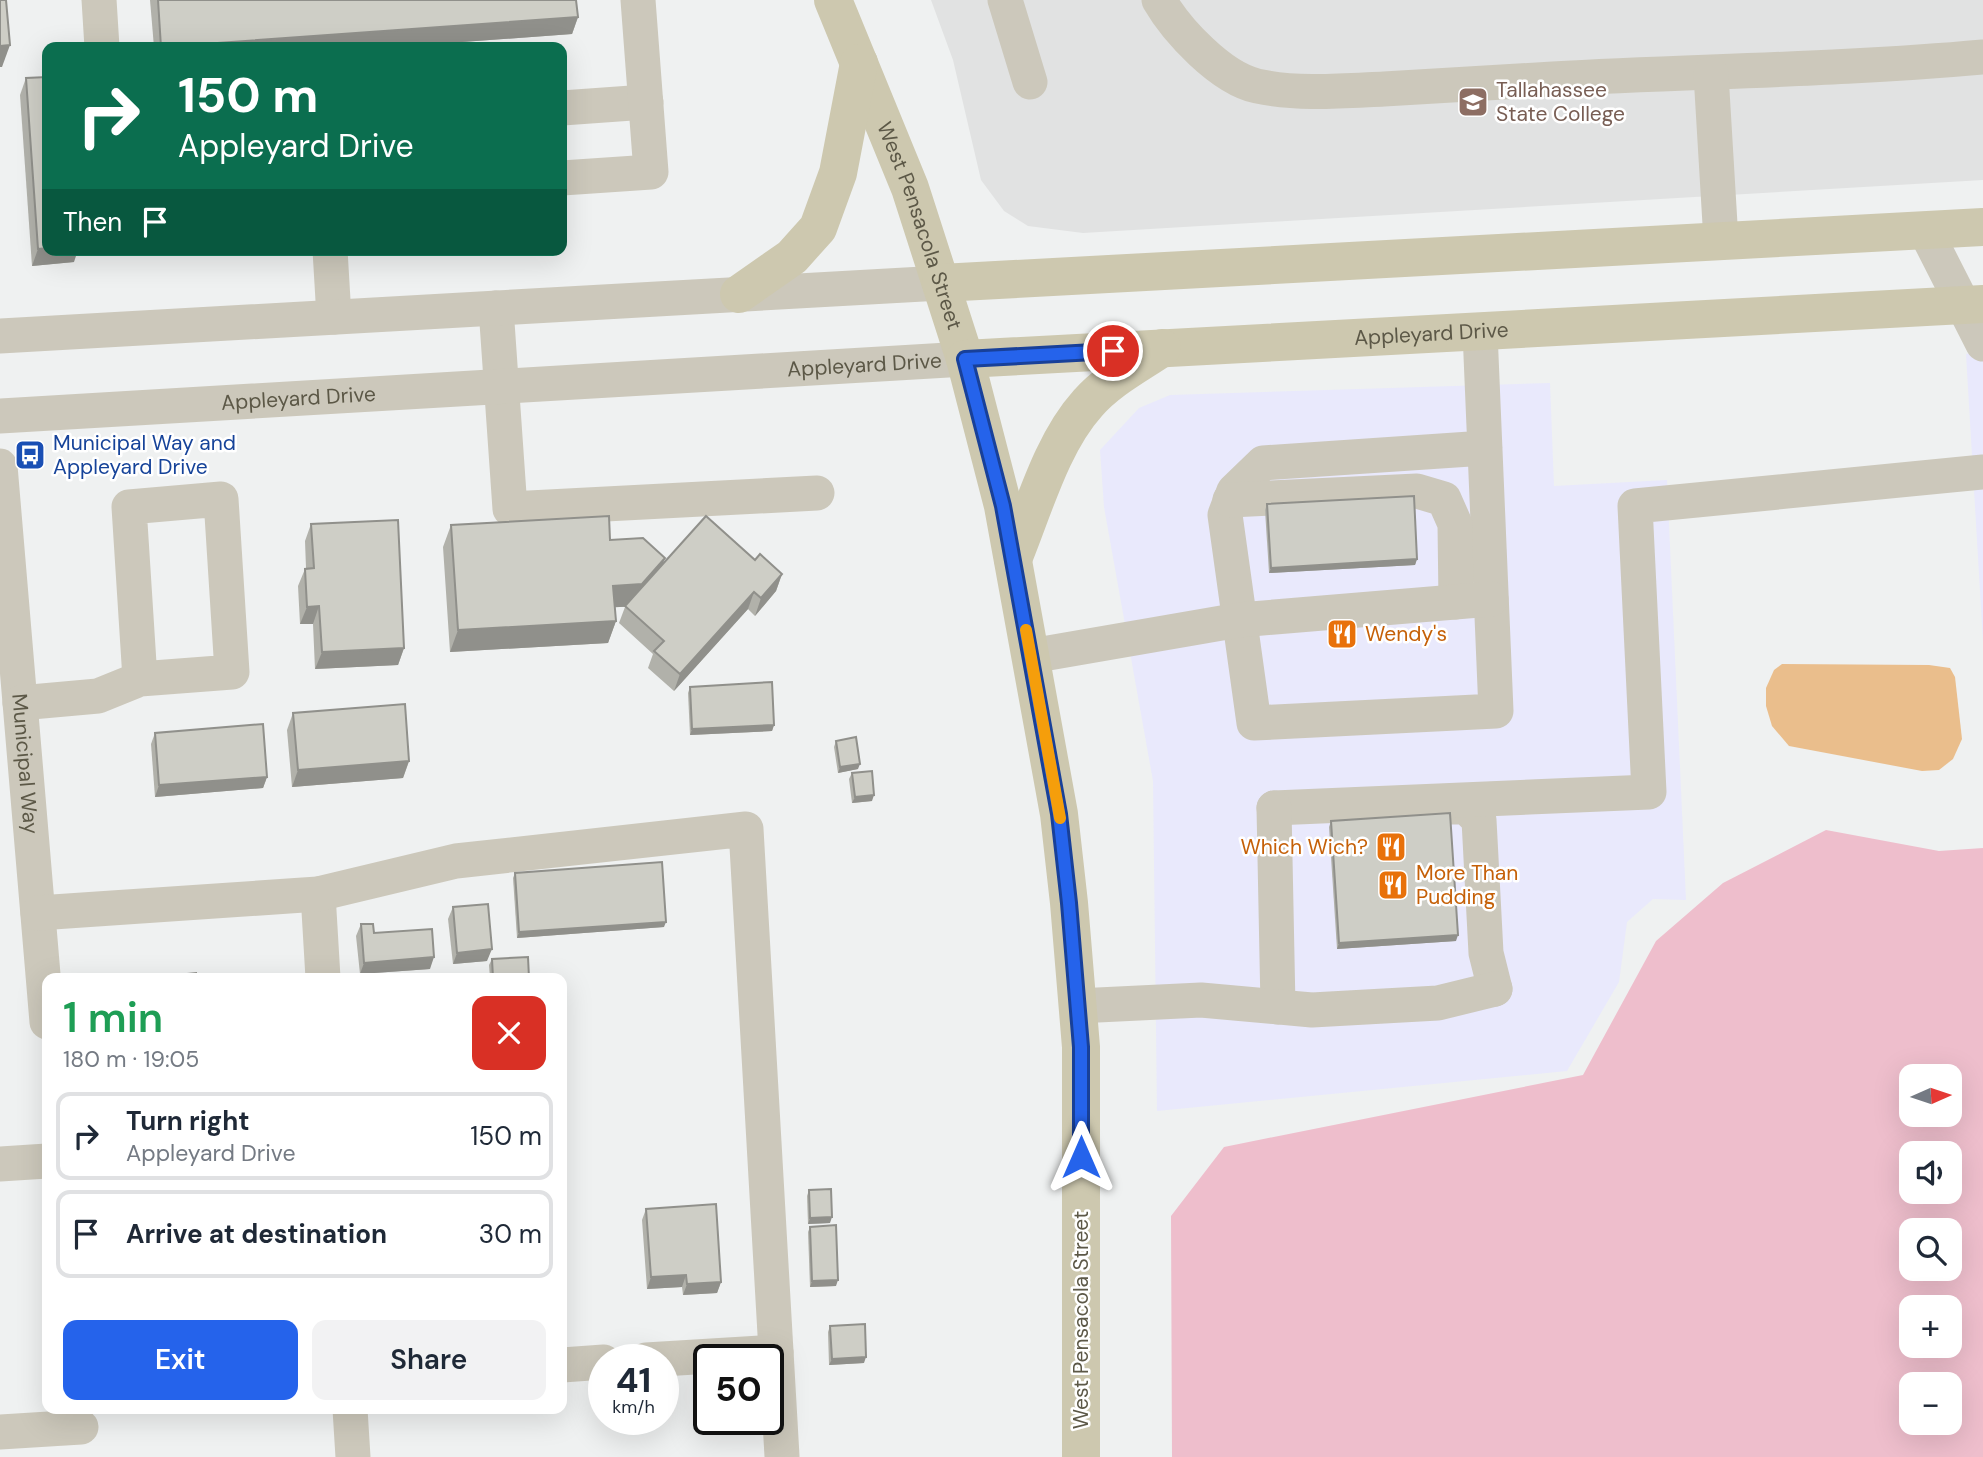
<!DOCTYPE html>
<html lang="en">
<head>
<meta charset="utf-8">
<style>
	:root { --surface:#fff; --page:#f2f2f3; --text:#1f2937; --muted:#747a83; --line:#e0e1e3; --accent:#2563eb }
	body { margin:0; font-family:"DM Sans",sans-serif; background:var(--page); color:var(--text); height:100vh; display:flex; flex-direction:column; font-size:26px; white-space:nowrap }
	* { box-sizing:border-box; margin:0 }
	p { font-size:23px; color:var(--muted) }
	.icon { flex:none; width:38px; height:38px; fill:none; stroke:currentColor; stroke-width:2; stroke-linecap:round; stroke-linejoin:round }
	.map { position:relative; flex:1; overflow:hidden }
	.side { position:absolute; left:42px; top:973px; width:525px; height:441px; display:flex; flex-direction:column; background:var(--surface); border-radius:14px; box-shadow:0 7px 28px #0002 }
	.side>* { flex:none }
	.top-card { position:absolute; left:42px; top:42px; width:525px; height:214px; border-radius:14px; box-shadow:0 7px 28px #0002; background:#0b6e4f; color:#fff; overflow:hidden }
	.needle { width:46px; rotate:87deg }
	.controls { position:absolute; left:1899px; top:1064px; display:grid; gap:14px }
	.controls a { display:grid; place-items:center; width:63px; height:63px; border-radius:14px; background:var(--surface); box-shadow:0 7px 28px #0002; font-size:35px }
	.speed { position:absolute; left:588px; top:1344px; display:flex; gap:14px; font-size:35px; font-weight:700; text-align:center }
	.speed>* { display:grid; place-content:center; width:91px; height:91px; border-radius:50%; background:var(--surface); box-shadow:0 7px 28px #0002; line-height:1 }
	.speed small { font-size:18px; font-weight:400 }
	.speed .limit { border:4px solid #111; border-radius:10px; background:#fff; color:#111 }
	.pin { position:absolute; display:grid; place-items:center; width:60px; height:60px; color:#fff; margin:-30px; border:4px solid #fff; border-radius:50%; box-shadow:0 2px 7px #0007 }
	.me { position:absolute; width:77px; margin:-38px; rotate:0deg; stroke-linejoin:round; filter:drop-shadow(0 0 5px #0008) }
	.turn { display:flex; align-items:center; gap:24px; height:147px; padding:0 21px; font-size:32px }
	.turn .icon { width:91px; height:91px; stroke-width:2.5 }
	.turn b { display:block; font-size:49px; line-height:60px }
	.then { display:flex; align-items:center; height:66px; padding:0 21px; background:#0003; gap:14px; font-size:26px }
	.round { display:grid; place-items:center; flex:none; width:74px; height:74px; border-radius:14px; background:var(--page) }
	.head { display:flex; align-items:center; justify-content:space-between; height:119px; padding:0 21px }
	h1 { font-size:42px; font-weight:600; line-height:52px; color:#1e9e55 }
	.action { display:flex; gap:14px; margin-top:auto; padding:14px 21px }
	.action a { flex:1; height:80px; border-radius:14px; background:var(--accent); color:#fff; font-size:28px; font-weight:600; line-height:80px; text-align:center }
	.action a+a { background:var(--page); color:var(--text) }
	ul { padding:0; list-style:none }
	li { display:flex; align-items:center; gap:21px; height:88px; margin:0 14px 10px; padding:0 7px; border:4px solid var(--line); border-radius:14px }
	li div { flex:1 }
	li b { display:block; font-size:26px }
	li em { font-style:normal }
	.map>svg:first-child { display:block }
</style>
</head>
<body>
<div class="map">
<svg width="1983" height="1457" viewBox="0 0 1983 1457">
	<rect width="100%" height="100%" fill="#eff1f1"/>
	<g fill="#e9e9fc">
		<polygon points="1983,352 1983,642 1966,354"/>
		<polygon points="1550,383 1554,486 1667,480 1686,900 1653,899 1627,922 1619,982 1567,1071 1157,1111 1153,781 1104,507 1100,450 1139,408 1170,395"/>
	</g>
	<polygon fill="#e1e2e2" points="931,0 1983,0 1983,180 1083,233 1028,226 1004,211 981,180 953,60"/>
	<path fill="#eebecc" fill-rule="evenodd" d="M1826 830 1939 851 1983 848V1457H1172L1171 1216 1224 1147 1583 1075 1656 941 1723 883ZM1911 1076H1950V1115H1911ZM1950 1153V1192H1911V1153ZM1911 1230H1950V1269H1911ZM1911 1307H1950V1346H1911ZM1950 1384V1423H1911V1384Z"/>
	<polygon fill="#eabe8c" points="1782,664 1929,665 1950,668 1955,677 1962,739 1953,759 1939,770 1922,771 1789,746 1772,726 1766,706 1766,688 1774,670"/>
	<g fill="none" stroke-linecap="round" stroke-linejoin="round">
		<g stroke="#ccc8bb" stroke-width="35">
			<polyline points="99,0 102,47"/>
			<polyline points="1005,0 1030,82"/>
			<path d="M1159 0C1177 31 1221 78 1257 86 1298 95 1342 91 1384 89 1440 86 1497 82 1553 79 1697 71 1840 70 1983 57"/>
			<polyline points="1711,74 1721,241"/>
			<polyline points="562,108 646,102"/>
			<polyline points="562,178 651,172 638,0"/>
			<polyline points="1925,230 1983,344"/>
			<polyline points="330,250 334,317"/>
			<polyline points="496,308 510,509 817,493"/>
			<path d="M1480 331C1485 458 1491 585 1496 711L1254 723 1225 515 1234 491 1263 463 1485 448"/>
			<polyline points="0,336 941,283"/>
			<path id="s1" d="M0 416 965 359"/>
			<path id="s2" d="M0 466 47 1022"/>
			<polyline points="1230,500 1417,491 1444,499 1455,524 1456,602"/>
			<polyline points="1031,656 1239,620 1491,599"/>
			<polyline points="20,703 98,696 140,679 232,672 221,499 129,507 140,679"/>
			<polyline points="1442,807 1466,807 1479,820 1486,953 1495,989"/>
			<polyline points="1274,808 1649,792 1635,506 1983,472"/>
			<polyline points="1274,808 1278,1007"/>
			<polyline points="318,894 323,978"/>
			<polyline points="38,913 318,894 456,861 746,829 782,1456"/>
			<polyline points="1077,1006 1201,1000 1312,1010 1438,1003 1495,989"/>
			<polyline points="0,1164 47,1161"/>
			<polyline points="646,1360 776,1352"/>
			<polyline points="562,1365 604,1362"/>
			<polyline points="350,1409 353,1457"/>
			<polyline points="0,1432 81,1427"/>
		</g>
		<g stroke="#cdc8af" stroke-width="38">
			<path id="s3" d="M833 0 910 188 965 359 1003 506 1059 814 1069 903 1081 1047V1457"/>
			<polyline points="941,283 1983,227"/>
			<polyline points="739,294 792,257 818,228 838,173 859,63"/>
			<path id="s4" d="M965 359 1983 304"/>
			<path d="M1013 559C1034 508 1051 444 1088 403 1108 380 1137 365 1162 348"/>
		</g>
	</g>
	<g fill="#b1b1aa">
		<polygon points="150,0 576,0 578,17 572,34 394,47 154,47"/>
		<polygon points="26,78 74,262 32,266 20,95"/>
		<polygon points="1267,504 1417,559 1415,565 1269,573 1265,510"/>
		<polygon points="311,524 404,648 398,665 315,669 313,624 300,624 298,586 305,569 306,568 305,541"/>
		<polygon points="451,525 610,540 664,563 755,560 782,574 776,591 755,616 748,609 674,691 648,668 653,654 619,623 625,607 615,607 616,621 608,643 450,652 443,547"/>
		<polygon points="690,687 774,725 772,731 690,735 688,693"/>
		<polygon points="293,713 409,761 403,778 292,787 287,730"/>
		<polygon points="155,733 267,777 263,788 155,797 151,744"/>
		<polygon points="836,741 858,769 838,773 834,747"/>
		<polygon points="852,773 872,801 852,803 849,779"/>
		<polygon points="1331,821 1456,941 1337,949 1329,827"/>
		<polygon points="515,873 664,927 517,938 513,878"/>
		<polygon points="453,907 487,961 453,964 448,919"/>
		<polygon points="361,924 374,933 430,969 360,974 356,936"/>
		<polygon points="492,959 529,978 490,978 489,965"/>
		<polygon points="809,1190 830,1223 808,1224 807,1196"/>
		<polygon points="646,1209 721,1282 717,1293 683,1295 682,1287 647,1289 642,1220"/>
		<polygon points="810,1227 836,1286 810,1287 808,1232"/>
		<polygon points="830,1326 864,1363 829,1365 828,1332"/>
	</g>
	<g fill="#90908b">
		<polygon points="578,17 572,34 394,47 169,47"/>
		<polygon points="10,45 2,67 0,67 0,46"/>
		<polygon points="47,248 47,250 78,250 74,262 32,266 38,249"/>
		<polygon points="665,558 657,580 634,606 605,608 613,586"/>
		<polygon points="1417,559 1415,565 1269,573 1271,568"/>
		<polygon points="782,574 776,591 755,616 761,598"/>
		<polygon points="754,592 748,609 674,691 680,674"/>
		<polygon points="319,606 313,624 300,624 307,607"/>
		<polygon points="616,621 608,643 450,652 458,630"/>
		<polygon points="404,648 398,665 315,669 322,652"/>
		<polygon points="774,725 772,731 690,735 692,729"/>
		<polygon points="409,761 403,778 292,787 298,770"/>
		<polygon points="860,764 858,769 838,773 840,767"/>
		<polygon points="267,777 263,788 155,797 159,785"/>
		<polygon points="874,795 872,801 852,803 855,797"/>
		<polygon points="666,922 664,927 517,938 519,932"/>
		<polygon points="1458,935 1456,941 1337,949 1339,943"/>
		<polygon points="492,949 487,961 453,964 457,953"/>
		<polygon points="434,957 430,969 360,974 364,963"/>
		<polygon points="832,1217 830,1223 808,1224 810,1218"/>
		<polygon points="686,1275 682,1287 647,1289 651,1277"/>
		<polygon points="838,1280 836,1286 810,1287 812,1281"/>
		<polygon points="721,1282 717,1293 683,1295 687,1284"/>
		<polygon points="866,1357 864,1363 829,1365 832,1359"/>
	</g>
	<g fill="#cecec6" stroke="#90908b" stroke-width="2">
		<polygon points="0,0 6,0 10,45 0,46"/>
		<polygon points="158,0 576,0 578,17 161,47"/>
		<polygon points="47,77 47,248 38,249 26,78"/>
		<polygon points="1414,496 1417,559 1271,568 1267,504"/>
		<polygon points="609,516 610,540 643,538 665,558 642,584 613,586 616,621 458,630 451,525"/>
		<polygon points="706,516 755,560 760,554 782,574 761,598 754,592 680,674 654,651 664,641 625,606"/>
		<polygon points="398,520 404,648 322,652 319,606 307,607 305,569 314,568 311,524"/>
		<polygon points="772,682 774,725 692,729 690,687"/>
		<polygon points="405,704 409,761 298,770 293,713"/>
		<polygon points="263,724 267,777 159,785 155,733"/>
		<polygon points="856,737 860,764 840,767 836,741"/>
		<polygon points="872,771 874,795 855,797 852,773"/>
		<polygon points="1450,813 1458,935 1339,943 1331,821"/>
		<polygon points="662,862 666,922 519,932 515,873"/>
		<polygon points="488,904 492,949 457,953 453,907"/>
		<polygon points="361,924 373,924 374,933 432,929 434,957 364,963"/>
		<polygon points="528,957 529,978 493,978 492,959"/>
		<polygon points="196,973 196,978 147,978"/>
		<polygon points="831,1189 832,1217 810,1218 809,1190"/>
		<polygon points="716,1204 721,1282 687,1284 686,1275 651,1277 646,1209"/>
		<polygon points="836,1225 838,1280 812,1281 810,1227"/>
		<polygon points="865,1324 866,1357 832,1359 830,1326"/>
	</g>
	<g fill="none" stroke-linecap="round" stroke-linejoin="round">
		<g stroke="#184099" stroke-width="18">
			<polyline id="route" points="1081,1157 1081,1047 1069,903 1059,814 1003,506 965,359 1113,351"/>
		</g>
		<use href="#route" stroke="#2563eb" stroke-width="12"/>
		<polyline stroke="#f59e0b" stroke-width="12" points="1026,630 1060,818"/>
	</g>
	<defs>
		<g id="university-square" transform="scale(1.575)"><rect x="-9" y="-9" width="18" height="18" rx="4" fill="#8d6e63" stroke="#fff"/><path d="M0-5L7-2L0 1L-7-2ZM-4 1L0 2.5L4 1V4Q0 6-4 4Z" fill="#fff"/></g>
		<g id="bus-square" transform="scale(1.575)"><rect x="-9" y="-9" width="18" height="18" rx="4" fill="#1a4fb4" stroke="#fff"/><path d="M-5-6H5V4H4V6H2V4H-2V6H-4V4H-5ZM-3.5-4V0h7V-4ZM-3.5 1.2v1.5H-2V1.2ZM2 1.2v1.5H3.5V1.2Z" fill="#fff"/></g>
		<g id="restaurant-square" transform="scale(1.575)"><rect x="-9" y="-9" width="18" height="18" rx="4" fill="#e8710a" stroke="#fff"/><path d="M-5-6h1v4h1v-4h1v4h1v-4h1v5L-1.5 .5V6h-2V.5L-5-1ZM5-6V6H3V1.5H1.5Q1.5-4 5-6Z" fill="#fff"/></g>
	</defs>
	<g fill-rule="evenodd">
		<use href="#university-square" x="1473" y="102"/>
		<use href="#bus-square" x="30" y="455"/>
		<use href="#restaurant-square" x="1342" y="634"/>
		<use href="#restaurant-square" x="1391" y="847"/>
		<use href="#restaurant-square" x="1393" y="885"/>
	</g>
	<g text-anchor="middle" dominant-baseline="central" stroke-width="5" stroke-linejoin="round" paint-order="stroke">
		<g font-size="21" fill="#785e54" stroke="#fff" text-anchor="start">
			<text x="1496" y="90">Tallahassee<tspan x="1496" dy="24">State College</tspan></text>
		</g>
		<g font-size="21" fill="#5c5847" stroke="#fff">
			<text stroke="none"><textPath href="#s3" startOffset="242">West Pensacola Street</textPath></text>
			<text stroke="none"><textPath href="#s4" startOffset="467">Appleyard Drive</textPath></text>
			<text stroke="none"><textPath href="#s1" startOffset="866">Appleyard Drive</textPath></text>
			<text stroke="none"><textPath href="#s1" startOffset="299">Appleyard Drive</textPath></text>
			<text stroke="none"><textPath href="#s2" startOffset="299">Municipal Way</textPath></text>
			<text transform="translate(1081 1320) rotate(-90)">West Pensacola Street</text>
		</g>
		<g font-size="21" fill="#164399" stroke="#fff" text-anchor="start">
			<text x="53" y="443">Municipal Way and<tspan x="53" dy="24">Appleyard Drive</tspan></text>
		</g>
		<g font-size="21" fill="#c56008" stroke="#fff" text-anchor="start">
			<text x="1365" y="634">Wendy's</text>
			<text x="1368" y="847" text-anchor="end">Which Wich?</text>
			<text x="1416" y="873">More Than<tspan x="1416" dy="24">Pudding</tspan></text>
		</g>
	</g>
</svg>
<div class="controls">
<a><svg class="needle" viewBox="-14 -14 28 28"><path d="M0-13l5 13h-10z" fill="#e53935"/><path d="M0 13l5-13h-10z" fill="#747a83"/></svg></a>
<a><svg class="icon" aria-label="sound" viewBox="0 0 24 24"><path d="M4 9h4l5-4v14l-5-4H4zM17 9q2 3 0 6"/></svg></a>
<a><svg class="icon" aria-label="search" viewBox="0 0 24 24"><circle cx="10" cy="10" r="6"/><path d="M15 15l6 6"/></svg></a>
<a>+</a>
<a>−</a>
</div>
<div class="speed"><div>41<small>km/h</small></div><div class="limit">50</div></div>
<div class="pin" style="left:1113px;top:351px;background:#d93025"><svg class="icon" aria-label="arrive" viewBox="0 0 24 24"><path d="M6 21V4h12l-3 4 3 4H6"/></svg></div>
<svg class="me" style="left:1081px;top:1157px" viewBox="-20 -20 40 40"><path d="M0-17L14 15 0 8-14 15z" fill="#2563eb" stroke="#fff" stroke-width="4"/></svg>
<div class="top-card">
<div class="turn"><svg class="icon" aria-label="right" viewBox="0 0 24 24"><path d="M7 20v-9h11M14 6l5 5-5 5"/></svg><div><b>150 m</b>Appleyard Drive</div></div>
<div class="then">Then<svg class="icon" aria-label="arrive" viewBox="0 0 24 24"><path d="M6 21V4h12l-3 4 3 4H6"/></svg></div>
</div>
<section class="side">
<div class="head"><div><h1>1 min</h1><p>180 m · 19:05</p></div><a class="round" style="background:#d93025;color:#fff"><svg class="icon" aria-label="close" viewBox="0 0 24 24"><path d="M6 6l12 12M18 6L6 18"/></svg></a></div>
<ul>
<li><svg class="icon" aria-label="right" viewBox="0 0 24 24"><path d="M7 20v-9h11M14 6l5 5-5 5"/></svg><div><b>Turn right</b><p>Appleyard Drive</p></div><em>150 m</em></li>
<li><svg class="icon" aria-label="arrive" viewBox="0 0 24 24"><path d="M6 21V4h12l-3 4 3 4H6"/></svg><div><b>Arrive at destination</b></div><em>30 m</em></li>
</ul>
<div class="action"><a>Exit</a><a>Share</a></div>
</section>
</div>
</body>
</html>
